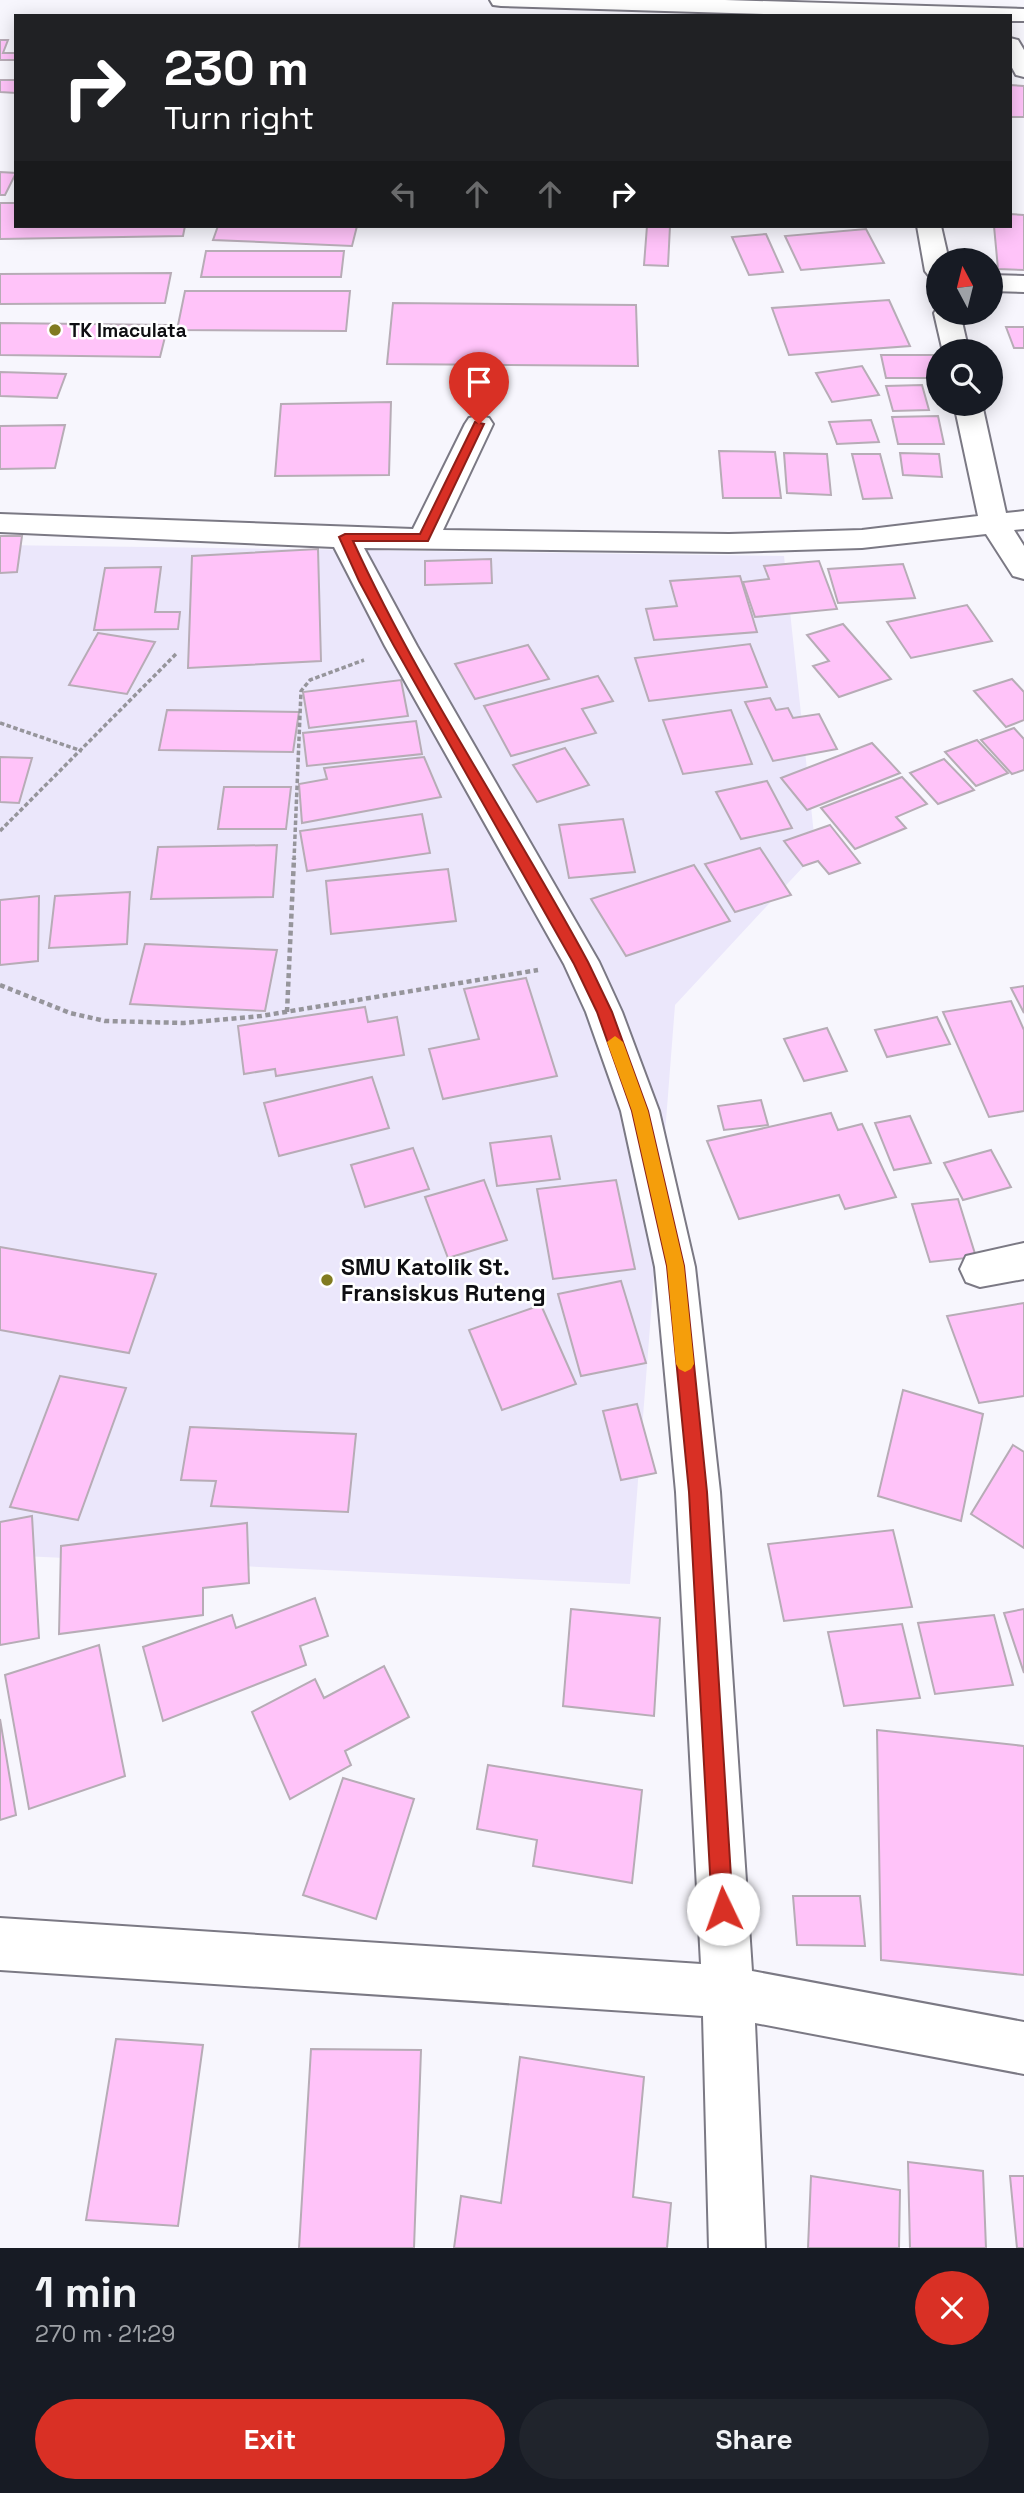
<!DOCTYPE html>
<html lang="en">
<head>
<meta charset="utf-8">
<style>
	:root { --surface:#171b24; --page:#20242c; --text:#f1f3f6; --muted:#9ea1a6; --accent:#d93025 }
	body { margin:0; font-family:"Space Grotesk",sans-serif; background:var(--page); color:var(--text); height:100vh; display:flex; flex-direction:column; font-size:26px; white-space:nowrap }
	* { box-sizing:border-box; margin:0 }
	p { font-size:23px; color:var(--muted) }
	.icon { flex:none; width:38px; height:38px; fill:none; stroke:currentColor; stroke-width:2; stroke-linecap:round; stroke-linejoin:round }
	.map { position:relative; height:2248px; overflow:hidden }
	.side { display:flex; flex-direction:column; background:var(--surface); flex:1 }
	.side>* { flex:none }
	.guide { position:absolute; left:14px; top:14px; width:998px; height:214px; border-radius:0px; box-shadow:0 4px 18px #0003; background:#202124; color:#fff; overflow:hidden }
	.needle { width:46px; rotate:353deg }
	.buttons { position:absolute; left:926px; top:248px; display:grid; gap:14px }
	.buttons a { display:grid; place-items:center; width:77px; height:77px; border-radius:50%; background:var(--surface); box-shadow:0 4px 18px #0003; font-size:35px }
	.pin { position:absolute; display:grid; place-items:center; width:60px; height:60px; color:#fff; margin:-72px -30px; border-radius:50% 50% 50% 0; rotate:-45deg; box-shadow:0 0 7px #0007 }
	.pin .icon { rotate:45deg }
	.me { position:absolute; width:77px; margin:-38px; rotate:357deg; stroke-linejoin:round; filter:drop-shadow(0 0 5px #0008) }
	.turn { display:flex; align-items:center; gap:24px; height:147px; padding:0 35px; font-size:32px }
	.turn .icon { width:91px; height:91px; stroke-width:2.5 }
	.turn b { display:block; font-size:49px; line-height:60px }
	.lanes { display:flex; align-items:center; height:66px; padding:0 35px; background:#0003; justify-content:center; gap:35px; direction:ltr }
	.lanes .off { opacity:.35 }
	.round { display:grid; place-items:center; flex:none; width:74px; height:74px; border-radius:37px; background:var(--page) }
	.summary { display:flex; align-items:center; justify-content:space-between; height:119px; padding:0 35px }
	h1 { font-size:42px; font-weight:700; line-height:52px }
	.cta { display:flex; gap:14px; margin-top:auto; padding:14px 35px }
	.cta a { flex:1; height:80px; border-radius:42px; background:var(--accent); color:#fff; font-size:28px; font-weight:700; line-height:80px; text-align:center }
	.cta a+a { background:var(--page); color:var(--text) }
	.map>svg:first-child { display:block }
</style>
</head>
<body>
<div class="map">
<svg width="1024" height="2248" viewBox="0 0 1024 2248">
	<rect width="100%" height="100%" fill="#f7f6fd"/>
	<polygon fill="#ebe7fb" points="0,545 784,556 816,853 675,1005 630,1584 0,1555"/>
	<g fill="#ffc3f9" stroke="#b7acb6" stroke-width="2">
		<polygon points="0,40 8,40 3,53 16,53 16,60 0,60"/>
		<polygon points="0,80 16,80 16,93 0,92"/>
		<polygon points="1010,85 1024,86 1024,117 1010,117"/>
		<polygon points="0,172 16,173 5,195 0,195"/>
		<polygon points="0,203 16,203 16,226 185,226 183,236 0,239"/>
		<polygon points="1010,214 1024,215 1024,270 998,269 994,226 1010,226"/>
		<polygon points="218,226 357,226 352,246 213,240"/>
		<polygon points="647,226 670,226 668,266 644,265"/>
		<polygon points="866,229 884,263 801,270 785,236"/>
		<polygon points="766,234 783,272 749,275 732,237"/>
		<polygon points="206,251 344,251 341,277 201,277"/>
		<polygon points="171,273 165,303 0,304 0,274"/>
		<polygon points="185,291 350,291 346,331 177,330"/>
		<polygon points="889,300 910,346 789,355 772,308"/>
		<polygon points="393,303 636,305 638,366 387,364"/>
		<polygon points="0,323 168,325 160,357 0,355"/>
		<polygon points="1006,327 1024,327 1024,348 1014,348"/>
		<polygon points="881,355 934,355 938,378 886,378"/>
		<polygon points="862,366 879,395 832,402 816,373"/>
		<polygon points="0,372 66,374 57,398 0,396"/>
		<polygon points="922,385 929,410 893,411 886,386"/>
		<polygon points="391,402 389,475 275,476 281,404"/>
		<polygon points="938,416 944,444 898,444 892,417"/>
		<polygon points="871,420 879,442 837,444 829,422"/>
		<polygon points="65,425 55,468 0,469 0,426"/>
		<polygon points="719,451 775,452 781,498 723,498"/>
		<polygon points="784,453 827,454 831,495 787,493"/>
		<polygon points="900,453 939,454 942,477 903,475"/>
		<polygon points="852,454 880,454 892,498 863,499"/>
		<polygon points="0,536 22,536 17,572 0,573"/>
		<polygon points="318,549 321,661 188,668 192,556"/>
		<polygon points="491,559 492,583 425,585 425,561"/>
		<polygon points="819,561 837,609 755,617 743,582 769,579 764,566"/>
		<polygon points="903,564 915,598 838,603 828,569"/>
		<polygon points="161,567 155,612 180,612 178,629 94,630 105,568"/>
		<polygon points="740,576 757,632 654,640 646,609 677,606 670,581"/>
		<polygon points="967,605 992,641 911,658 887,622"/>
		<polygon points="843,624 891,679 839,697 813,666 829,661 807,635"/>
		<polygon points="98,633 155,642 127,694 69,685"/>
		<polygon points="750,644 767,687 649,701 635,658"/>
		<polygon points="528,645 549,679 475,699 455,664"/>
		<polygon points="598,676 613,701 582,709 596,733 511,756 484,706"/>
		<polygon points="1012,679 1024,692 1024,720 1006,727 974,691"/>
		<polygon points="401,680 408,716 309,728 303,692"/>
		<polygon points="770,698 776,710 788,708 793,718 819,714 837,749 773,761 745,702"/>
		<polygon points="167,710 299,712 293,752 159,750"/>
		<polygon points="731,710 752,764 683,774 663,720"/>
		<polygon points="416,721 422,754 307,766 303,733"/>
		<polygon points="1014,728 1024,739 1024,770 1012,774 981,740"/>
		<polygon points="977,740 1008,773 976,786 945,752"/>
		<polygon points="872,743 900,773 807,810 781,778"/>
		<polygon points="565,748 589,785 537,802 513,765"/>
		<polygon points="0,757 32,758 19,803 0,802"/>
		<polygon points="424,757 441,797 302,823 299,784 327,779 324,768"/>
		<polygon points="944,759 974,790 938,804 910,773"/>
		<polygon points="902,777 927,804 896,817 906,828 855,849 821,808"/>
		<polygon points="767,781 792,828 741,839 716,792"/>
		<polygon points="224,787 291,787 286,829 218,829"/>
		<polygon points="422,814 430,853 307,871 300,831"/>
		<polygon points="623,819 635,872 569,878 559,825"/>
		<polygon points="830,825 860,863 829,874 818,861 803,866 784,841"/>
		<polygon points="277,845 273,897 151,899 158,847"/>
		<polygon points="760,848 791,895 735,912 705,864"/>
		<polygon points="694,865 730,921 626,956 591,899"/>
		<polygon points="448,869 456,921 331,934 326,881"/>
		<polygon points="130,892 127,944 49,948 55,896"/>
		<polygon points="39,896 38,961 0,965 0,900"/>
		<polygon points="145,944 277,950 265,1011 130,1004"/>
		<polygon points="526,978 557,1076 443,1099 429,1049 479,1039 464,989"/>
		<polygon points="1024,986 1024,1013 1011,988"/>
		<polygon points="1011,1001 1024,1030 1024,1111 989,1117 943,1012"/>
		<polygon points="365,1007 368,1022 397,1017 404,1055 276,1076 275,1069 244,1074 238,1026"/>
		<polygon points="937,1017 950,1044 887,1057 875,1030"/>
		<polygon points="827,1028 847,1071 804,1081 784,1039"/>
		<polygon points="372,1077 389,1128 279,1156 264,1103"/>
		<polygon points="761,1100 768,1125 724,1130 718,1106"/>
		<polygon points="831,1113 838,1130 862,1124 896,1197 845,1209 839,1195 739,1219 707,1141"/>
		<polygon points="910,1116 931,1163 894,1170 875,1123"/>
		<polygon points="551,1136 560,1179 497,1186 490,1143"/>
		<polygon points="413,1148 429,1189 365,1207 351,1165"/>
		<polygon points="991,1150 1011,1187 963,1200 944,1163"/>
		<polygon points="484,1180 507,1240 448,1258 425,1197"/>
		<polygon points="616,1180 635,1269 553,1279 537,1189"/>
		<polygon points="958,1199 976,1257 930,1262 912,1204"/>
		<polygon points="0,1247 156,1274 129,1353 0,1330"/>
		<polygon points="621,1281 646,1363 581,1376 558,1294"/>
		<polygon points="1024,1303 1024,1396 979,1403 947,1316"/>
		<polygon points="541,1305 576,1384 502,1410 469,1330"/>
		<polygon points="60,1376 126,1388 78,1520 10,1507"/>
		<polygon points="903,1390 983,1414 961,1521 878,1496"/>
		<polygon points="637,1404 656,1473 621,1480 603,1411"/>
		<polygon points="190,1427 356,1434 348,1512 211,1506 216,1481 181,1480"/>
		<polygon points="1013,1445 1024,1452 1024,1548 971,1514"/>
		<polygon points="32,1516 39,1638 0,1645 0,1522"/>
		<polygon points="247,1523 249,1583 203,1588 203,1615 59,1634 61,1546"/>
		<polygon points="893,1530 912,1607 784,1621 768,1544"/>
		<polygon points="315,1598 328,1636 300,1646 306,1665 163,1721 143,1647 232,1615 236,1628"/>
		<polygon points="571,1609 660,1618 654,1716 563,1706"/>
		<polygon points="1024,1609 1024,1673 1004,1613"/>
		<polygon points="994,1615 1013,1685 935,1694 918,1623"/>
		<polygon points="902,1624 920,1698 844,1706 828,1632"/>
		<polygon points="99,1645 125,1776 29,1809 5,1675"/>
		<polygon points="384,1666 409,1717 345,1751 351,1765 290,1799 252,1712 315,1679 324,1698"/>
		<polygon points="0,1719 16,1815 0,1820"/>
		<polygon points="877,1730 1024,1746 1024,1975 881,1960"/>
		<polygon points="488,1765 642,1790 632,1883 533,1866 537,1840 477,1829"/>
		<polygon points="343,1778 414,1799 376,1919 303,1895"/>
		<polygon points="793,1896 860,1896 865,1946 797,1945"/>
		<polygon points="116,2039 203,2045 178,2226 86,2220"/>
		<polygon points="311,2049 421,2050 414,2248 299,2248"/>
		<polygon points="520,2057 644,2077 633,2197 671,2203 667,2248 454,2248 461,2196 501,2203"/>
		<polygon points="908,2162 983,2171 986,2248 910,2248"/>
		<polygon points="811,2176 900,2190 899,2248 808,2248"/>
		<polygon points="1010,2176 1024,2176 1024,2248 1017,2248"/>
	</g>
	<g fill="none" stroke-linecap="round" stroke-linejoin="round">
		<g stroke="#7b7984" stroke-width="4">
			<g id="minor">
				<polygon points="490,0 725,0 1024,9 1024,21 1010,21 1010,16 826,16 501,6 493,5"/>
				<polygon points="1010,38 1018,40 1024,50 1024,77 1016,75 1010,64"/>
				<polygon points="917,226 941,226 949,261 938,261 938,279 929,276 925,271"/>
				<polygon points="990,275 1024,276 1024,292 990,291"/>
				<polygon points="938,307 938,313 960,313 969,352 943,352 934,313"/>
				<polygon points="954,404 982,404 1006,513 1024,511 1024,529 1014,530 1024,546 1024,579 1013,576 986,534 862,548 729,552 364,548 417,646 599,962 622,1012 659,1111 695,1267 720,1492 752,1971 1024,2022 1024,2074 755,2023 765,2248 709,2248 703,2016 0,1970 0,1918 701,1964 676,1492 655,1267 621,1111 586,1012 564,964 385,646 334,547 0,532 0,514 413,529 465,424 469,418 479,416 489,418 493,424 443,530 729,534 862,530 978,516"/>
				<polygon points="1024,1243 1024,1279 980,1287 966,1282 960,1269 966,1256"/>
			</g>
		</g>
		<g stroke="#96959b" stroke-width="3.5" stroke-dasharray="4.5 2.5" stroke-linecap="butt">
			<polyline points="0,723 82,751"/>
			<polyline points="0,831 177,653"/>
			<polyline points="294,860 301,691 310,680 364,660"/>
		</g>
		<g stroke="#96959b" stroke-width="4.5" stroke-dasharray="5 3.5" stroke-linecap="butt">
			<polyline points="0,985 70,1013 105,1021 184,1023 261,1016 538,970"/>
			<polyline points="287,1012 294,858"/>
		</g>
		<use href="#minor" fill="#fff" fill-rule="evenodd"/>
	</g>
	<path fill="#d93025" stroke="#8d1f18" stroke-width="2" d="M475 422 484 424 428 541H353C420 688 512 821 588 962L612 1012 648 1111 684 1266 707 1492 733 1909 730 1916 723 1919 715 1916 712 1909 689 1492 667 1266 632 1111 597 1012 574 964 394 646 359 581 339 537 345 534H420Z"/>
	<polygon fill="#f59e0b" points="615,1036 623,1042 648,1111 684,1266 694,1364 691,1369 685,1372 679,1369 676,1364 667,1266 632,1111 607,1042"/>
	<g fill="#817b21" stroke="#fff" stroke-width="2.5">
		<circle cx="55" cy="330" r="7"/>
		<circle cx="327" cy="1280" r="7"/>
	</g>
	<g text-anchor="middle" dominant-baseline="central" stroke-width="5" stroke-linejoin="round" paint-order="stroke">
		<g font-size="19" font-weight="bold" fill="#0e0e12" stroke="#fff" text-anchor="start">
			<text x="69" y="330">TK Imaculata</text>
		</g>
		<g font-size="23" font-weight="bold" fill="#0e0e12" stroke="#fff" text-anchor="start">
			<text x="341" y="1267">SMU Katolik St.<tspan x="341" dy="26">Fransiskus Ruteng</tspan></text>
		</g>
	</g>
</svg>
<div class="buttons">
<a><svg class="needle" viewBox="-14 -14 28 28"><path d="M0-13l5 13h-10z" fill="#e53935"/><path d="M0 13l5-13h-10z" fill="#9ea1a6"/></svg></a>
<a><svg class="icon" aria-label="search" viewBox="0 0 24 24"><circle cx="10" cy="10" r="6"/><path d="M15 15l6 6"/></svg></a>
</div>
<div class="pin" style="left:479px;top:424px;background:#d93025"><svg class="icon" aria-label="arrive" viewBox="0 0 24 24"><path d="M6 21V4h12l-3 4 3 4H6"/></svg></div>
<svg class="me" style="left:723px;top:1909px" viewBox="-20 -20 40 40"><circle r="19" fill="#fff"/><path d="M0-13L10 11 0 6-10 11z" fill="#d93025"/></svg>
<div class="guide">
<div class="turn"><svg class="icon" aria-label="right" viewBox="0 0 24 24"><path d="M7 20v-9h11M14 6l5 5-5 5"/></svg><div><b>230 m</b>Turn right</div></div>
<div class="lanes"><svg class="icon off" aria-label="left" viewBox="0 0 24 24"><path d="M17 20v-9H6M10 6l-5 5 5 5"/></svg><svg class="icon off" aria-label="ahead" viewBox="0 0 24 24"><path d="M12 20V5M6 11l6-6 6 6"/></svg><svg class="icon off" aria-label="ahead" viewBox="0 0 24 24"><path d="M12 20V5M6 11l6-6 6 6"/></svg><svg class="icon" aria-label="right" viewBox="0 0 24 24"><path d="M7 20v-9h11M14 6l5 5-5 5"/></svg></div>
</div>
</div>
<section class="side">
<div class="summary"><div><h1>1 min</h1><p>270 m · 21:29</p></div><a class="round" style="background:#d93025;color:#fff"><svg class="icon" aria-label="close" viewBox="0 0 24 24"><path d="M6 6l12 12M18 6L6 18"/></svg></a></div>
<div class="cta"><a>Exit</a><a>Share</a></div>
</section>
</body>
</html>
